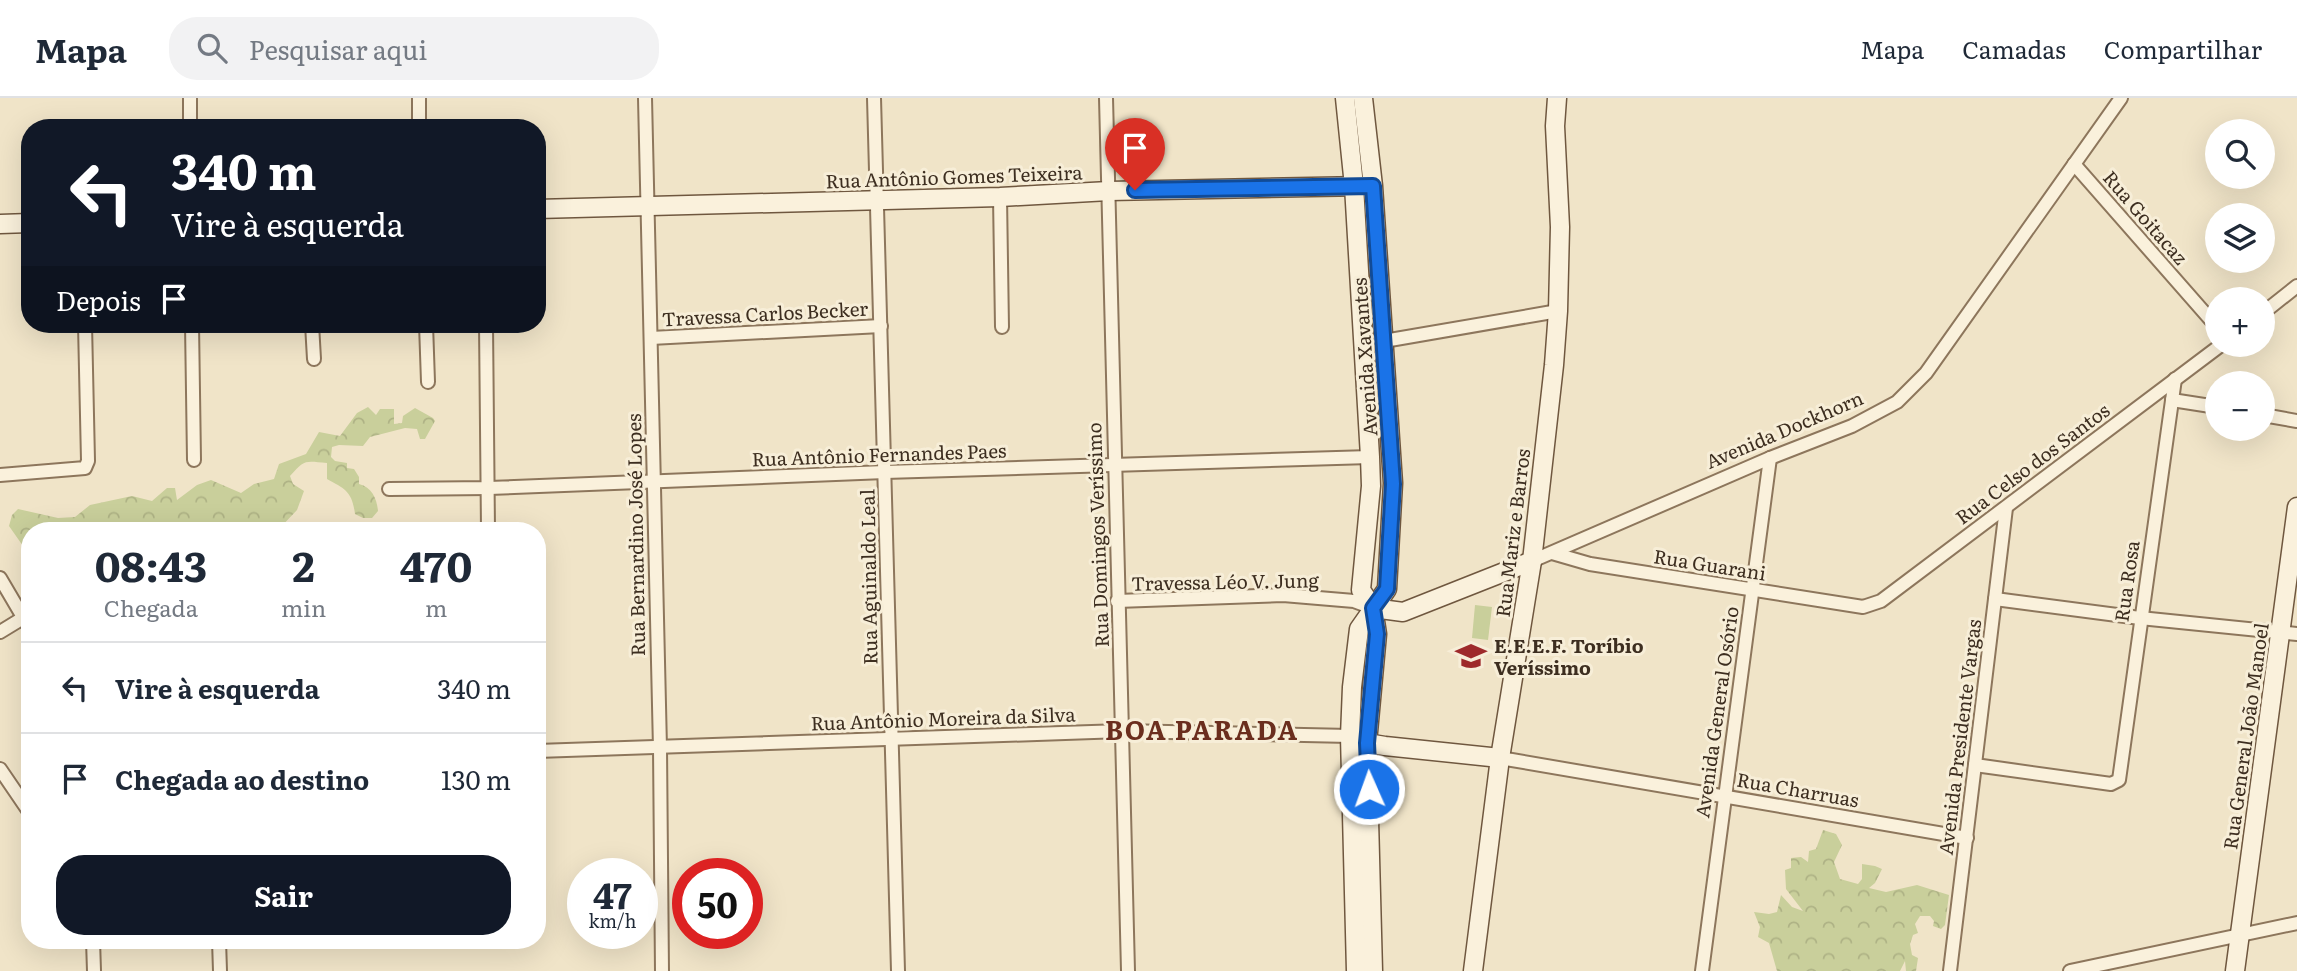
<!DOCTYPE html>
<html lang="pt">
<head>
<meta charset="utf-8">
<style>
	:root { --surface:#fff; --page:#f2f2f3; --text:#1f2937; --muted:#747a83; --line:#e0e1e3; --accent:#111827 }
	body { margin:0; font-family:Literata,serif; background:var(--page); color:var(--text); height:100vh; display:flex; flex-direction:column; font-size:26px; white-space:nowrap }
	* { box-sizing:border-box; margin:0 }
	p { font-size:23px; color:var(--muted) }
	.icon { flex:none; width:38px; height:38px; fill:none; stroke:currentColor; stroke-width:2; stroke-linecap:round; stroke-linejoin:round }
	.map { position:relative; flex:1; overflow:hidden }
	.drawer { position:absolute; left:21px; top:424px; width:525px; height:427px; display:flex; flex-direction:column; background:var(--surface); border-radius:28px; box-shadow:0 7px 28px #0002 }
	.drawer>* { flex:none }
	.top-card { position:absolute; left:21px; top:21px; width:525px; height:214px; border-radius:28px; box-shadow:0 7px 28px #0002; background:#111827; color:#fff; overflow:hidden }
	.tools { position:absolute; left:2205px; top:21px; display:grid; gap:14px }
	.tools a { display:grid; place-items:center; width:70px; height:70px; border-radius:50%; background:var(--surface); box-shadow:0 7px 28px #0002; font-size:35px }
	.speed { position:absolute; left:567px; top:760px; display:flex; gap:14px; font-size:35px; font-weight:700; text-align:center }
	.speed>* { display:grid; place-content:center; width:91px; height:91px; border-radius:50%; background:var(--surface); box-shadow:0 7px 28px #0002; line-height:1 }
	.speed small { font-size:18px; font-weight:400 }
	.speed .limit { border:10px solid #d22; background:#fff; color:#111 }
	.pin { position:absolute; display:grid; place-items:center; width:60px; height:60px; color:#fff; margin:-72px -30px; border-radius:50% 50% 50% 0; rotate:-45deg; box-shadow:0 0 7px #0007 }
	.pin .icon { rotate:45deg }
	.me { position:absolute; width:77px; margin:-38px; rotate:358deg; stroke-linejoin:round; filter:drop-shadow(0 0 5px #0008) }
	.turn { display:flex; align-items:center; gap:24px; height:147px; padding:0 35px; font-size:32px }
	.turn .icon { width:91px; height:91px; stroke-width:2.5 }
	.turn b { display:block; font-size:49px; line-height:60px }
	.then { display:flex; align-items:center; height:66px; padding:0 35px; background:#0003; gap:14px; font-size:26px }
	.eta { display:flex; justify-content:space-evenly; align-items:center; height:119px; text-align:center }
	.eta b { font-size:42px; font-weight:700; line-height:49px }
	.primary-button { display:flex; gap:14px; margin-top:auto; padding:14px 35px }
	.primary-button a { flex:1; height:80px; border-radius:28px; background:var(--accent); color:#fff; font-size:28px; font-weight:700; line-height:80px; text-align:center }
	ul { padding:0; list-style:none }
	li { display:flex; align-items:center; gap:21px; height:91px; padding:0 35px; border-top:2px solid var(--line) }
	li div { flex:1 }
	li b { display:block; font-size:26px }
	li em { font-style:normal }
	header { display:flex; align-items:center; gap:42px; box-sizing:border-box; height:98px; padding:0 35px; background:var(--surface); border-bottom:2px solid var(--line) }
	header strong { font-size:33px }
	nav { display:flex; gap:38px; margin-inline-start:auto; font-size:24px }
	.search { width:490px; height:63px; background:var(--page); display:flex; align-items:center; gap:18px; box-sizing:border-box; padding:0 24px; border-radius:28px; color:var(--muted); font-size:26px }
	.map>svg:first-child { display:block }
</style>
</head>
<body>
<header>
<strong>Mapa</strong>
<div class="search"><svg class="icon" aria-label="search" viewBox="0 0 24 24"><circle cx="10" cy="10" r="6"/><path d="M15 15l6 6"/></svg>Pesquisar aqui</div>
<nav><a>Mapa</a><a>Camadas</a><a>Compartilhar</a></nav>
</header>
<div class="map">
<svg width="2297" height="873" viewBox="0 0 2297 873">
	<defs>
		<pattern id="forest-crowns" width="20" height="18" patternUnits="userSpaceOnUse" patternTransform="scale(1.75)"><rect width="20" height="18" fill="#c9cf9b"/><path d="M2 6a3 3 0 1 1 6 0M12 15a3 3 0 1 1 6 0" fill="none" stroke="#aeb285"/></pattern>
	</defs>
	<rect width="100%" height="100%" fill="#f0e4c8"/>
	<g fill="url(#forest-crowns)">
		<path d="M368 309 376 317 380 311H394V326L402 325 403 318 415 310 433 320 435 323 425 341H420L417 331 405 330 370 339 363 348 339 347 332 349 331 359 335 363 347 365V370L354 371 359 379V386C372 389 377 401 378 413L372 420H363L355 416C352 393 345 391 327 381V365C305 363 305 361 290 378L293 386 304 393 297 412 278 432H272L263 427 237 432 210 429 207 432H30V458L9 428 12 417 18 411 58 420 75 419 90 407 132 398 152 403 167 390H175L177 402 197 387 211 382 241 395 254 386 274 381 279 366 306 356 319 334 340 338 357 315Z"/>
		<polygon points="1823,732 1836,736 1842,747 1834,764 1840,781 1858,786 1862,781 1862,766 1875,768 1882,771 1875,785 1869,790 1886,794 1917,787 1949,797 1945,827 1941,831 1933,828 1934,823 1930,818 1920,818 1915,826 1918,835 1913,837 1910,846 1912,857 1918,860 1916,873 1906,873 1905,863 1900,873 1777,873 1769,845 1758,839 1760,829 1754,814 1769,816 1777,814 1781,797 1792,809 1803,813 1786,791 1785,772 1791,770 1791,760 1801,759 1808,764 1809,753 1816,751"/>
	</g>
	<polygon fill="#c9cf9b" points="1475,507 1492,509 1488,542 1472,540"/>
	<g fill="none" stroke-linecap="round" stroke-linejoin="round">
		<g stroke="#8d765c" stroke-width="16">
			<g id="street">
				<polyline points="190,0 190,30"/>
				<polyline points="419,0 419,30"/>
				<polyline points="645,0 660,650 662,873"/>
				<polyline points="874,0 898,873"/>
				<polyline points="1106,0 1128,873"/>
				<polyline points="2074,66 2217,229"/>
				<polyline points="1000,99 1002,229"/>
				<polyline points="2263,215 2297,188"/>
				<polyline points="192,226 194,362"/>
				<polyline points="312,226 314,261"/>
				<polyline points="426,226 428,284"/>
				<polyline points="486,226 488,432"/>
				<polyline points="651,240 881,228"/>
				<polyline points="1384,243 1558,213"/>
				<polyline points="2172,302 2217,309"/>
				<polyline points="2263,317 2297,323"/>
				<polyline points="0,377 85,370 88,363 85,226"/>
				<polyline points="389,391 489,390 885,374 1370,359"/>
				<polyline points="1552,455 1590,466 1863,509 1881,503 2221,247"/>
				<polyline points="1532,463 1770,360 1852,328 1897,304 1926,275 2121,0"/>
				<polyline points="0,480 30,531"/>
				<polyline points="1995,501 2140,520 2297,536"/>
				<polyline points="1117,503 1283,497 1354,503 1373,510"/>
				<polyline points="0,534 23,520"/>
				<polyline points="537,653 1122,633 1350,638"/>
				<polyline points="1500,660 1967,740"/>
				<polyline points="1975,667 2111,686 2119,682 2175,281"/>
				<polyline points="0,671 30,715"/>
				<polyline points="93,842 94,873"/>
				<polyline points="219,842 220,873"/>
				<polyline points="1702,873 1770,360"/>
				<polyline points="1950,873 2006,410"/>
				<polyline points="2070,873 2297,825"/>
			</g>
		</g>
		<g stroke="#6f573f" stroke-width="21">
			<g id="secondary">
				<polyline points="1345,0 1354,88 1370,359 1371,388 1361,492 1373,510 1377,536 1367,645 1373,873"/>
				<polyline points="537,111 1000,99 1109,93 1366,88"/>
				<polyline points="0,126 30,125"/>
				<polyline points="1373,510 1403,514 1532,463"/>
				<polyline points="1358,641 1367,645 1385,648 1500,660"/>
				<polyline points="1356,873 1350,638 1352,589 1359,531 1387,491 1393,385 1373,88 1363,0"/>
				<polyline points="1473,873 1500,660 1532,463 1554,267 1558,213 1560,129 1555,28 1557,0"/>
				<polyline points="2235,873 2297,409"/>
			</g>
		</g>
		<use href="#street" stroke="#faf1dc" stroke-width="12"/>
		<use href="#secondary" stroke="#faf1dc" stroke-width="18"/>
	</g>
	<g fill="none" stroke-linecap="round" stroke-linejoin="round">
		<g stroke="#114b97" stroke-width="18">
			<polyline id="route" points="1135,92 1373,88 1393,386 1387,491 1373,510 1377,536 1367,645 1369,691"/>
		</g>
		<use href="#route" stroke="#1a73e8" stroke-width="12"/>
	</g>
	<defs>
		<g id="school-bare" transform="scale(2.415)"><path d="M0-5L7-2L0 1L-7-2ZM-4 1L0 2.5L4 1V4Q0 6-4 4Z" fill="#9e2a2b" stroke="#f7eed8" stroke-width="2.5" paint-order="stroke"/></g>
	</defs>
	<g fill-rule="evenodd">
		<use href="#school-bare" x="1471" y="558"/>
	</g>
	<g text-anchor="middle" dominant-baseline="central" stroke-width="6" stroke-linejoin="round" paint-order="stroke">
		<g font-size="19" fill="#3d2e20" stroke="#f7eed8">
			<text transform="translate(954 78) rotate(-2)">Rua Antônio Gomes Teixeira</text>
			<text transform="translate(2146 119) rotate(49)">Rua Goitacaz</text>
			<text transform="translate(765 215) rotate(-3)">Travessa Carlos Becker</text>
			<text transform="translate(1364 259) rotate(-94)">Avenida Xavantes</text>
			<text transform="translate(1784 331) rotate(-23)">Avenida Dockhorn</text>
			<text transform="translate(879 356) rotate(-2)">Rua Antônio Fernandes Paes</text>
			<text transform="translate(2032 365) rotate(-37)">Rua Celso dos Santos</text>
			<text transform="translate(1512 435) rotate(-83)">Rua Mariz e Barros</text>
			<text transform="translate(635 437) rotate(-91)">Rua Bernardino José Lopes</text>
			<text transform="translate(1097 437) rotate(-92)">Rua Domingos Veríssimo</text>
			<text transform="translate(1710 466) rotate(9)">Rua Guarani</text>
			<text transform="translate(868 479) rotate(-91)">Rua Aguinaldo Leal</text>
			<text transform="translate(1225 483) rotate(-1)">Travessa Léo V. Jung</text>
			<text transform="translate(2126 483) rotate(-82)">Rua Rosa</text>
			<text transform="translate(1716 614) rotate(-82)">Avenida General Osório</text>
			<text transform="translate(943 620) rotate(-2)">Rua Antônio Moreira da Silva</text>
			<text transform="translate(2245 638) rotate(-82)">Rua General João Manoel</text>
			<text transform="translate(1959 639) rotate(-83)">Avenida Presidente Vargas</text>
			<text transform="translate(1798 691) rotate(10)">Rua Charruas</text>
		</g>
		<g font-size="19" font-weight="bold" fill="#3d2e20" stroke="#f7eed8" text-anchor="start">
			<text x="1494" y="547">E.E.E.F. Toríbio<tspan x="1494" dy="22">Veríssimo</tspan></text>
		</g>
		<g font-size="26" font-weight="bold" letter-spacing="2" fill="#6b2e1e" stroke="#f7eed8">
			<text x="1202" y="630">BOA PARADA</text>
		</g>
	</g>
</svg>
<div class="tools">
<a><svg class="icon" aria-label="search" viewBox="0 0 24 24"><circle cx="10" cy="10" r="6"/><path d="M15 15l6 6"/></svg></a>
<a><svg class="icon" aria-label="layers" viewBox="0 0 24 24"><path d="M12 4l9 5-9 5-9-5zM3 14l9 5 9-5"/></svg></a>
<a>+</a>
<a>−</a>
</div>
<div class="speed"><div>47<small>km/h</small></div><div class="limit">50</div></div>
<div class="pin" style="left:1135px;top:92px;background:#d93025"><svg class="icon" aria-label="arrive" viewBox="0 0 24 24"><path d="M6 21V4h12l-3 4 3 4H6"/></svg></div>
<svg class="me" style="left:1369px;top:691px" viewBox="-20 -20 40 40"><circle r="17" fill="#1a73e8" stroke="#fff" stroke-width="3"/><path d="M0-11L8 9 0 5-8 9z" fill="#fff"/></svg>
<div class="top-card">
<div class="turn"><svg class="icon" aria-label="left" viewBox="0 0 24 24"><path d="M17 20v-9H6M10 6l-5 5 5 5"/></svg><div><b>340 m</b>Vire à esquerda</div></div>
<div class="then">Depois<svg class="icon" aria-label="arrive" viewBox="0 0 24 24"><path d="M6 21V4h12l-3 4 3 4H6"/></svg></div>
</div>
<section class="drawer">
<div class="eta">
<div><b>08:43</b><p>Chegada</p></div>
<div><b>2</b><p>min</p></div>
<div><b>470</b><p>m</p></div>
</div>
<ul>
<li><svg class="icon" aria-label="left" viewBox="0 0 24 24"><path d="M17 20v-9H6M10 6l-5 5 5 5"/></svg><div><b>Vire à esquerda</b></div><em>340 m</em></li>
<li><svg class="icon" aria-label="arrive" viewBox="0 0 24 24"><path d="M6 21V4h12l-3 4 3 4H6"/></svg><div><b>Chegada ao destino</b></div><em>130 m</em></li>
</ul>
<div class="primary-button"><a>Sair</a></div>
</section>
</div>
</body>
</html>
